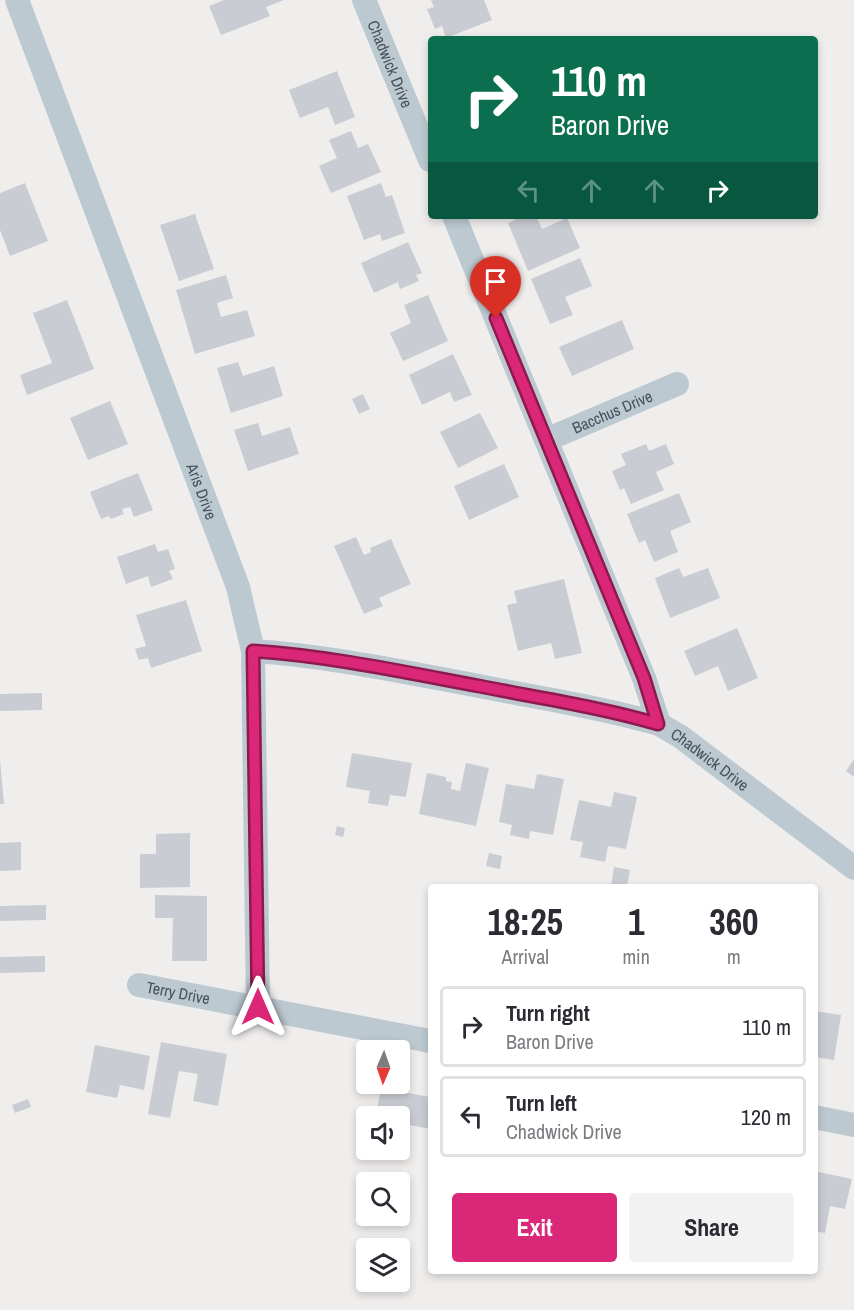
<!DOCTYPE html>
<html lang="en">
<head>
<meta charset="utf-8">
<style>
	:root { --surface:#fff; --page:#f2f2f3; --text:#2b2b33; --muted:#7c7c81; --line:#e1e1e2; --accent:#db2777 }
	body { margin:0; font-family:"Archivo Narrow",sans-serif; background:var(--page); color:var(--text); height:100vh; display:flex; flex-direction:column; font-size:22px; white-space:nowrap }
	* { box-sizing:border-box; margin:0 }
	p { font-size:20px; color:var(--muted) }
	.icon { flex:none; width:33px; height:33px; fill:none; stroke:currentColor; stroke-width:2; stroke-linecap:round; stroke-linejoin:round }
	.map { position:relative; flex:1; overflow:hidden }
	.drawer { position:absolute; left:428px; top:884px; width:390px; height:390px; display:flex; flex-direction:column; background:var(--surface); border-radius:6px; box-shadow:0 3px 9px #0003 }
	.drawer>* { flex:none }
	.top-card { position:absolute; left:428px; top:36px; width:390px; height:183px; border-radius:6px; box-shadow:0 3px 9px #0003; background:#0b6e4f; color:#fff; overflow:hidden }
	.needle { width:39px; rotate:182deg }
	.buttons { position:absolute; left:356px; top:1040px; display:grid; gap:12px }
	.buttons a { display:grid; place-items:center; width:54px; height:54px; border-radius:6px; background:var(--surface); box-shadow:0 3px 9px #0003; font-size:30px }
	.pin { position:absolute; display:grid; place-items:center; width:51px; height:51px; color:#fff; margin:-62px -26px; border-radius:50% 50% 50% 0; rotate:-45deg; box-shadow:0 0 6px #0007 }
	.pin .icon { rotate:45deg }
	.me { position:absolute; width:66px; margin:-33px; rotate:0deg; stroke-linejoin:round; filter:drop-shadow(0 0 4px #0008) }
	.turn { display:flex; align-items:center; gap:21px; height:126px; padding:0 24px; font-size:27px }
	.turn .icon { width:78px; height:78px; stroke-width:2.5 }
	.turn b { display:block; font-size:42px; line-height:51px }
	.lanes { display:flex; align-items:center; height:57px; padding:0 24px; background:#0003; justify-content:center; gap:30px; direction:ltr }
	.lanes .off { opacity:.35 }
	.eta { display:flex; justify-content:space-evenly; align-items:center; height:102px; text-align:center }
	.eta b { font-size:36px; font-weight:800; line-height:42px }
	.action { display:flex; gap:12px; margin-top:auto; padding:12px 24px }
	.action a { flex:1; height:69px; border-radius:6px; background:var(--accent); color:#fff; font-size:24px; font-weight:800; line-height:69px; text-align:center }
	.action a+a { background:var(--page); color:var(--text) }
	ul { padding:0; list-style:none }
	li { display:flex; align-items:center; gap:18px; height:81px; margin:0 12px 9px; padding:0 12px; border:3px solid var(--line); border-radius:6px }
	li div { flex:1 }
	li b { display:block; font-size:22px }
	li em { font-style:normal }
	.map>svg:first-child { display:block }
</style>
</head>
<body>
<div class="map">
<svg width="854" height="1310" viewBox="0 0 854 1310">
	<rect width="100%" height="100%" fill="#f0eded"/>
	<g fill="#c9cdd3">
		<polygon points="224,0 284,0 266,7 270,16 221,35 209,6"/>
		<polygon points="431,0 484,0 492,20 446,38 442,26 435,29 427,9 434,7"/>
		<polygon points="337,71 355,117 335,125 328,107 300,118 289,90"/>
		<polygon points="351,131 358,148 368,144 381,172 331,193 319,166 337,158 329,140"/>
		<polygon points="25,183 48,241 10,256 0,230 0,193"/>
		<polygon points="381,183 386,197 392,195 405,233 382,241 380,234 364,240 347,196"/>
		<polygon points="195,214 214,269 179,281 160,225"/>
		<polygon points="524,216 536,216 542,229 567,218 580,248 528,271 508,223"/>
		<polygon points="408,242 422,273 416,275 419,281 400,289 398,282 374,293 361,263"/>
		<polygon points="580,258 592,286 565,297 573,315 550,324 531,279"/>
		<polygon points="226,275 233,298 217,303 221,317 247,310 255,336 195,354 176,290"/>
		<polygon points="428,295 448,341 403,361 390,333 411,323 404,305"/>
		<polygon points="67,300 94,369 27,395 20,375 52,363 33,313"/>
		<polygon points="622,320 634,349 572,376 559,347"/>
		<polygon points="453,354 472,395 454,402 450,392 422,405 409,375"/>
		<polygon points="238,362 243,376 274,366 283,396 231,413 217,368"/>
		<polygon points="363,394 370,409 359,414 352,399"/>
		<polygon points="110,401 128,444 88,460 70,418"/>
		<polygon points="480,413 498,448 458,468 440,432"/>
		<polygon points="258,423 262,436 290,427 299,454 248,471 234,430"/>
		<polygon points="646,444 649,451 666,444 674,464 656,472 664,490 631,504 624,488 620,490 612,471 626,465 621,454"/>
		<polygon points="504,464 519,497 469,520 454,486"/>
		<polygon points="138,473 153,510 134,517 130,507 122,509 124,514 111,519 109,516 101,519 90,492"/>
		<polygon points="679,493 691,522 670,531 678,552 654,562 645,540 639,543 627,514"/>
		<polygon points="356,537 364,555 371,552 370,548 391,539 411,584 379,598 383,606 364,614 334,546"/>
		<polygon points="155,544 158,552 168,549 175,569 169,571 173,579 151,587 148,576 126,584 117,557"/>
		<polygon points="679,568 683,577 708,568 720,598 670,618 655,578"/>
		<polygon points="564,579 582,653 555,659 551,643 518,651 507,605 517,603 514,591"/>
		<polygon points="186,600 202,651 151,668 148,658 139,660 135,649 146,646 136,615"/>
		<polygon points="737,628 758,678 728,691 718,666 695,676 684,651"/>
		<polygon points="42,693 42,710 0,711 0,694"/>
		<polygon points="352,753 412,763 406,797 390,795 388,806 368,803 370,791 346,787"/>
		<polygon points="854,759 854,777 846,771"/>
		<polygon points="0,760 4,804 0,804"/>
		<polygon points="466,763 489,768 476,826 419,814 427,773 446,777 446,781 452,782 451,789 460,791"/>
		<polygon points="537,774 564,779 553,835 530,831 529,839 510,835 512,825 499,822 506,784 534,789"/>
		<polygon points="614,792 637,797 626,849 608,846 605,862 580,857 583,842 570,840 579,800 611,807"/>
		<polygon points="337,826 345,828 343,837 335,835"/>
		<polygon points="190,833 190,887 140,888 140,854 156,854 156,834"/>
		<polygon points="21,842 21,870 0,871 0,843"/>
		<polygon points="489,853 502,856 500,869 486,866"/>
		<polygon points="614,867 630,870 627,886 611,886"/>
		<polygon points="155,895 207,896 207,961 172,961 173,918 155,918"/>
		<polygon points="46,905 46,920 0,921 0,906"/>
		<polygon points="45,956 45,972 0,973 0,957"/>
		<polygon points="814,1011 841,1015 834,1060 814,1057"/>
		<polygon points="161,1042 227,1054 218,1106 193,1101 198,1074 179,1071 170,1118 148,1114"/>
		<polygon points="95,1045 150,1056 144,1090 120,1085 117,1098 86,1092"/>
		<polygon points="381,1088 430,1097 430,1129 405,1124 401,1144 399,1143 399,1116 376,1116"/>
		<polygon points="28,1099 31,1107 15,1113 12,1105"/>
		<polygon points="814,1171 852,1179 845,1209 830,1206 825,1233 814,1231"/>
	</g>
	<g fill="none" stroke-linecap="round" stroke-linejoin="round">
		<g stroke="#bdc9d1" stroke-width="24">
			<path id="s1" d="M17 0 238 587 253 651 258 1007"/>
			<path id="s2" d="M364 0 430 160"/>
			<path id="s3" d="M454 216 644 678 659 724 681 737 854 868"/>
			<path id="s4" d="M546 440 677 384"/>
			<path d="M253 651C329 656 404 672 479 686 539 698 600 707 659 724"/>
			<path id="s5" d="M139 985 430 1041"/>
			<polyline points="814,1117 854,1125"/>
		</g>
	</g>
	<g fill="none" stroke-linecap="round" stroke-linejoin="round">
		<g stroke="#8e194d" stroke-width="15">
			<path id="route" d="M258 1007 253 651C329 656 404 672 479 686 539 698 600 707 658 724L644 678 496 318"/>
		</g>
		<use href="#route" stroke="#db2777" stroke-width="10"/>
	</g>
	<g text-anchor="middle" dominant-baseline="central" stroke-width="4.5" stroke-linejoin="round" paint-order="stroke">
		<g font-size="16" fill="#44525c" stroke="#fff">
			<text stroke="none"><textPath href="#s2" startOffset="69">Chadwick Drive</textPath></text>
			<text stroke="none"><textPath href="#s4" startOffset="72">Bacchus Drive</textPath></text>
			<text stroke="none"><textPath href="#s1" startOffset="525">Aris Drive</textPath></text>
			<text stroke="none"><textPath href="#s3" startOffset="610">Chadwick Drive</textPath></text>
			<text stroke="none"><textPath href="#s5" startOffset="40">Terry Drive</textPath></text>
		</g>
	</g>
</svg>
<div class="buttons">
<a><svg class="needle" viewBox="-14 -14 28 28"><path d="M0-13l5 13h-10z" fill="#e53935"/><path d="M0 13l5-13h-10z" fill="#7c7c81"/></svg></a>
<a><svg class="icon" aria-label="sound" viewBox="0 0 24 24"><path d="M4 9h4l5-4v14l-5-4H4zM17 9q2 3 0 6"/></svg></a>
<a><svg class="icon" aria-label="search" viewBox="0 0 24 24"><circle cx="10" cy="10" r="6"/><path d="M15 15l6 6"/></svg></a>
<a><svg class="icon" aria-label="layers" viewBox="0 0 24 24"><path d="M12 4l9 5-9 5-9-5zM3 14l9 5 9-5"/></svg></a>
</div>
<div class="pin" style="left:496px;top:318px;background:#d93025"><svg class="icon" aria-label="arrive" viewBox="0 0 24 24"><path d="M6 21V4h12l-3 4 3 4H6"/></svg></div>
<svg class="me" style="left:258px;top:1007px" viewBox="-20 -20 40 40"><path d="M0-17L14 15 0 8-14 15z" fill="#db2777" stroke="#fff" stroke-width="4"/></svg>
<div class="top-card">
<div class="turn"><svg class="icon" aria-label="right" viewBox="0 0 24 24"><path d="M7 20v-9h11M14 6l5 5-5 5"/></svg><div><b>110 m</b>Baron Drive</div></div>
<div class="lanes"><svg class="icon off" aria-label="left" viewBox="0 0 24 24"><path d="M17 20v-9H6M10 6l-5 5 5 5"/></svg><svg class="icon off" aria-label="ahead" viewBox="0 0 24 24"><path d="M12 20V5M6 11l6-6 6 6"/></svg><svg class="icon off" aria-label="ahead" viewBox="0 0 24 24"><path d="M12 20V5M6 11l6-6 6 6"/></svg><svg class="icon" aria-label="right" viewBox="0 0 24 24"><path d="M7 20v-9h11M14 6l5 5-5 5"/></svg></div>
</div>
<section class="drawer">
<div class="eta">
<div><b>18:25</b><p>Arrival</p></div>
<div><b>1</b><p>min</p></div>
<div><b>360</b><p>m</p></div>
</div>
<ul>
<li><svg class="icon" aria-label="right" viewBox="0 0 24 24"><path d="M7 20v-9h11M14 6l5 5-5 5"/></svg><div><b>Turn right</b><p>Baron Drive</p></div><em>110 m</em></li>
<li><svg class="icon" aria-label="left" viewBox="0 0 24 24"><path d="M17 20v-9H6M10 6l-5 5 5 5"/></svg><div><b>Turn left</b><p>Chadwick Drive</p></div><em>120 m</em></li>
</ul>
<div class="action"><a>Exit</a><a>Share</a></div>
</section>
</div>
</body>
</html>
